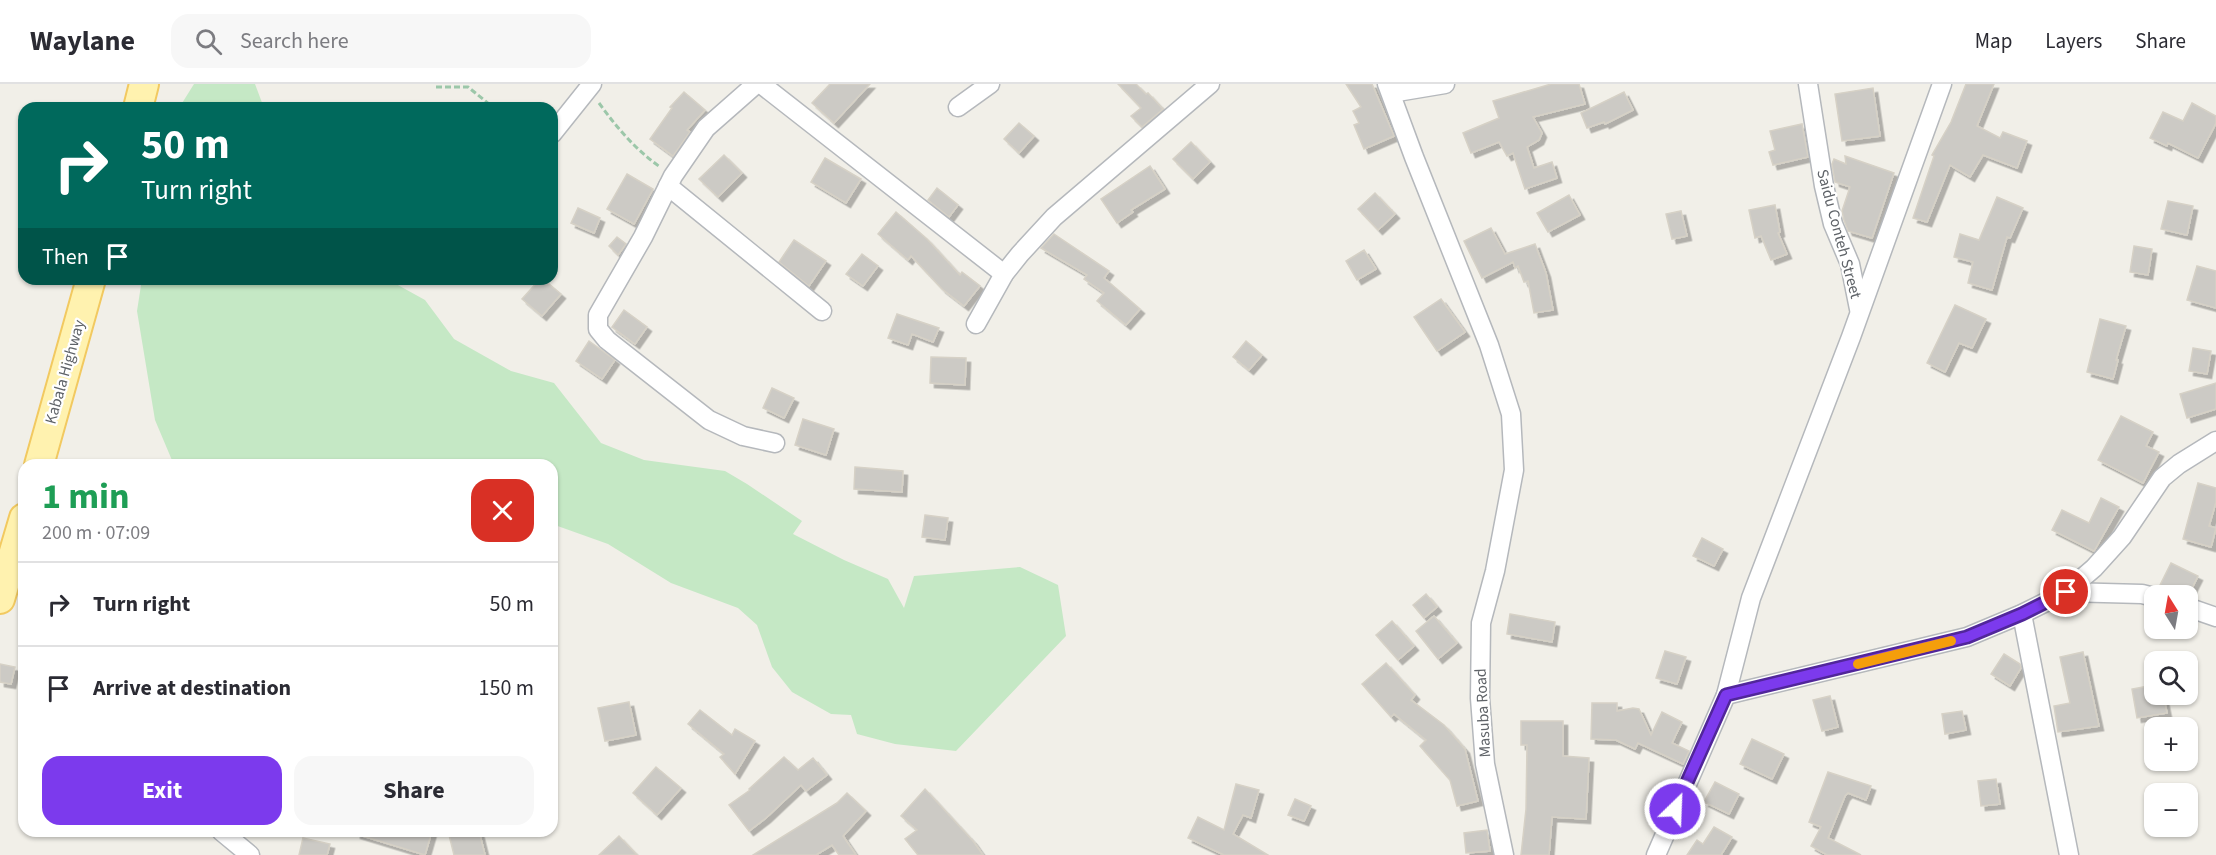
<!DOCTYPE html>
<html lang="en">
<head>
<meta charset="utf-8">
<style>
	:root { --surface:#fff; --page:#f7f7f7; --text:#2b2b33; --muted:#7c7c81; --line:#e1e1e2; --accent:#7c3aed }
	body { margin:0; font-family:"Source Sans 3",sans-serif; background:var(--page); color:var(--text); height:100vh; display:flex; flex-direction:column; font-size:22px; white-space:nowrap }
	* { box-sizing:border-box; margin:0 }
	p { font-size:20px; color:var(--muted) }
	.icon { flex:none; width:33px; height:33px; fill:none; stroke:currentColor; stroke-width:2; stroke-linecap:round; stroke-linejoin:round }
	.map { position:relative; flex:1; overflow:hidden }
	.drawer { position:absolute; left:18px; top:375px; width:540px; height:378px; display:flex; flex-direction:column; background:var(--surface); border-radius:18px; box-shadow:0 2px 4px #0004 }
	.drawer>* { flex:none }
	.guide { position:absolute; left:18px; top:18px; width:540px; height:183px; border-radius:18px; box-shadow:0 2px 4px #0004; background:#00695c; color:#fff; overflow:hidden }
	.needle { width:39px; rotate:349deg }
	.buttons { position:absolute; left:2144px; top:501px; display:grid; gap:12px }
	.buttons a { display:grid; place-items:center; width:54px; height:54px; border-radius:12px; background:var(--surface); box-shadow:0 2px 4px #0004; font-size:30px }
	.pin { position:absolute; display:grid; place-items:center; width:51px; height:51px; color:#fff; margin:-26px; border:3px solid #fff; border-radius:50%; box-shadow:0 2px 6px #0007 }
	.me { position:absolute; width:66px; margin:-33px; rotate:24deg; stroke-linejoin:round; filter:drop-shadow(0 0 4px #0008) }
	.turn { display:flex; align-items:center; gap:21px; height:126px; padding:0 24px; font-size:27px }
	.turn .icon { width:78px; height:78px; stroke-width:2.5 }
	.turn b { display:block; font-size:42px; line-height:51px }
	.then { display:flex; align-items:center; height:57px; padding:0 24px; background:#0003; gap:12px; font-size:22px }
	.round { display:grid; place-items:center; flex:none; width:63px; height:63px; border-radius:18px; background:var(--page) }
	.headline { display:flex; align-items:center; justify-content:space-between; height:102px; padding:0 24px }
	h1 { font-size:36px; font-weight:700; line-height:45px; color:#1e9e55 }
	.action { display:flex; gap:12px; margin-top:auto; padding:12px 24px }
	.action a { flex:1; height:69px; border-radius:18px; background:var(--accent); color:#fff; font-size:24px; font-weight:700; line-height:69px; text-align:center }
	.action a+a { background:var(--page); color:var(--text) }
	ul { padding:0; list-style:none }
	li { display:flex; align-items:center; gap:18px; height:84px; padding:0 24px; border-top:2px solid var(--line) }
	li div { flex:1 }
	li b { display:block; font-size:22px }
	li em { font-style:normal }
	header { display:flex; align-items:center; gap:36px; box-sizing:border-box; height:84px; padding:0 30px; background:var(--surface); border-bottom:2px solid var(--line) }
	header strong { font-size:28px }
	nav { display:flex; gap:33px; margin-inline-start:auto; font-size:21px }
	.search { width:420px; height:54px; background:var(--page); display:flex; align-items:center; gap:15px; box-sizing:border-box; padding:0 21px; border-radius:18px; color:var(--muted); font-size:22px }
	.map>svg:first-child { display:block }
</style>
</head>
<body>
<header>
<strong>Waylane</strong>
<div class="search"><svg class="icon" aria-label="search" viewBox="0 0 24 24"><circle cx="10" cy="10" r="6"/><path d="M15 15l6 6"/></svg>Search here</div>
<nav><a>Map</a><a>Layers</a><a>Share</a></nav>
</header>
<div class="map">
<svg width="2216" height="771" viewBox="0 0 2216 771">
	<defs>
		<filter id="shadow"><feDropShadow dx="4.5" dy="4.5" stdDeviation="0" flood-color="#0004"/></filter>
	</defs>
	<rect width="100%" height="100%" fill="#f1efe8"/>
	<g fill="#c5e8c5">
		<polygon points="194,0 255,0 264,24 179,24"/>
		<polygon points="142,195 387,195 425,216 454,255 511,287 554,299 601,359 644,376 725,387 747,400 802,437 793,450 844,476 888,495 904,524 914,492 1020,483 1058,501 1066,552 956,667 895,660 857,650 851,631 831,630 792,608 772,583 757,541 738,524 671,499 608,460 552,440 552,381 174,381 155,336 137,227"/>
	</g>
	<g fill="#cccac5" stroke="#d6d1c6" stroke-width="1.5" filter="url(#shadow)">
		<polygon points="830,0 870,0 834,39 812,19"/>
		<polygon points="1118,0 1136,0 1146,10 1148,9 1163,25 1142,43 1131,32 1141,24"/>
		<polygon points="1346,0 1372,0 1394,52 1364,65 1354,41 1359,39 1353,27 1361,23"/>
		<polygon points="1551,0 1579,0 1585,20 1533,33 1542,49 1539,56 1527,63 1534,84 1552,78 1557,94 1525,105 1513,69 1507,72 1499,58 1471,69 1463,49 1499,34 1493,17"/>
		<polygon points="1966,0 1994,0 1977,42 2000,54 2003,48 2027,57 2017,84 1983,71 1970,93 1950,81 1927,138 1913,134 1934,72 1932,71 1951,38"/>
		<polygon points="1873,4 1880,52 1842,57 1835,10"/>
		<polygon points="684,8 705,26 687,46 690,48 673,72 650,55 672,24 670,23"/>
		<polygon points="1624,8 1633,26 1605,40 1604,38 1587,44 1581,29"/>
		<polygon points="2192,19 2216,32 2216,39 2198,74 2168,59 2167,62 2150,54 2163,28 2183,37"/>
		<polygon points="1019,39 1034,52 1019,69 1004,55"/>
		<polygon points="1802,40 1808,73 1773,81 1769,68 1775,66 1770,47"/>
		<polygon points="1191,58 1210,78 1193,95 1173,75"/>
		<polygon points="724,71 742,89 718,113 699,95"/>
		<polygon points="1845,72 1894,89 1872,154 1848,147 1844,136 1842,127 1850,103 1835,98 1832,80 1834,75 1846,80"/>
		<polygon points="825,74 861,95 846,119 811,98"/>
		<polygon points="1150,82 1165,105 1131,126 1133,128 1117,139 1101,115"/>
		<polygon points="627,90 653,105 634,140 607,125"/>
		<polygon points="937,104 958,121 949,133 928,116"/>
		<polygon points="1375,109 1395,130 1378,146 1358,125"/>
		<polygon points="1569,111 1580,131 1548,148 1537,129"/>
		<polygon points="1997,113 2023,124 2010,154 2007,153 1992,206 1968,199 1973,178 1954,173 1960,150 1979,156"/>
		<polygon points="2168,117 2193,122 2187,151 2161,145"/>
		<polygon points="1775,121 1780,148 1778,149 1787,170 1771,176 1761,152 1755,154 1749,126"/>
		<polygon points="578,124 600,134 594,149 571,139"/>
		<polygon points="1681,127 1687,152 1672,155 1666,130"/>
		<polygon points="896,128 927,155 960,191 962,188 980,202 964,222 942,205 911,172 908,176 878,150"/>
		<polygon points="1491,144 1505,170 1535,160 1546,189 1553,226 1534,229 1528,197 1524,198 1518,182 1515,184 1513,178 1482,194 1464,157"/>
		<polygon points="1054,150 1109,187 1104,194 1140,225 1126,241 1097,217 1104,209 1084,195 1087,191 1041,164"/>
		<polygon points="617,153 626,160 618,171 609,162"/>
		<polygon points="794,156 826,177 809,202 779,178"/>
		<polygon points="2134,162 2152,165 2148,191 2130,188"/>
		<polygon points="1364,166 1376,185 1357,196 1346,177"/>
		<polygon points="862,170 878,182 863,202 846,190"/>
		<polygon points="2197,182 2216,187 2216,224 2187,216"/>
		<polygon points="540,195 543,195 561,210 542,232 522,215"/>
		<polygon points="1441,215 1465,248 1437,267 1414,233"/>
		<polygon points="1955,221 1986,235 1972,264 1959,259 1945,288 1927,279"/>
		<polygon points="624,226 647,243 635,260 612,243"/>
		<polygon points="897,230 939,244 933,258 912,250 908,261 888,254"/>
		<polygon points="2100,235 2126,242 2116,276 2118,276 2113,295 2087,288"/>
		<polygon points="589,257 615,276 602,295 576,277"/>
		<polygon points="1246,257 1262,271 1249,286 1233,273"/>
		<polygon points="2193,264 2211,267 2207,290 2189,287"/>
		<polygon points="931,273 966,274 965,301 930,299"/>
		<polygon points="2216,299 2216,325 2187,334 2180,310"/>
		<polygon points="772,304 794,314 784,334 763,324"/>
		<polygon points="2121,332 2153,348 2146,362 2159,368 2143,399 2098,376"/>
		<polygon points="803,335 834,345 826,371 795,361"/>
		<polygon points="855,383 903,387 902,408 854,405"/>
		<polygon points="2198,399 2216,404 2216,418 2209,442 2216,444 2211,463 2183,455"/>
		<polygon points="2101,414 2119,423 2094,467 2052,446 2062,426 2089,439"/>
		<polygon points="925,431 948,434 945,456 922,453"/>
		<polygon points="1702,454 1723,465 1714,482 1693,472"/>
		<polygon points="2171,479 2198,492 2188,512 2160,501"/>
		<polygon points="1426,510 1437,523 1424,534 1413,521"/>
		<polygon points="1510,530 1555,538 1552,558 1507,550"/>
		<polygon points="1434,532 1457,559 1438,575 1416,547"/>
		<polygon points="1392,537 1414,562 1398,576 1376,551"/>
		<polygon points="1665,567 1686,573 1677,600 1656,594"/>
		<polygon points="2083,568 2099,642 2058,648 2054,622 2070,619 2060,573"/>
		<polygon points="2004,570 2020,580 2021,584 2010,602 1991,590"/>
		<polygon points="1386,579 1415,611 1411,616 1444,641 1465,665 1478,717 1457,722 1450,696 1420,662 1426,656 1394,630 1391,633 1362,600"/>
		<polygon points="0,580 15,583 11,600 0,598"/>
		<polygon points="2154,601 2154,610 2163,610 2167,629 2137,634 2132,605"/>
		<polygon points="1830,612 1838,643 1822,647 1813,616"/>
		<polygon points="629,618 636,651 605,657 598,624"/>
		<polygon points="1592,619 1617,619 1617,627 1633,624 1639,625 1651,651 1662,628 1682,638 1672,659 1689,667 1683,680 1638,659 1635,665 1616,656 1591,655"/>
		<polygon points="700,626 732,651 735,645 755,657 735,690 720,673 724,670 688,640"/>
		<polygon points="1962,627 1966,646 1945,650 1942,630"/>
		<polygon points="1521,637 1563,637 1563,672 1589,674 1586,735 1552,733 1549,771 1521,771 1526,725 1527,661 1521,661"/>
		<polygon points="1752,655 1784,670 1772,695 1740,680"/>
		<polygon points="784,673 798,686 813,674 827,691 806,707 801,701 766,734 749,747 729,721 750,706 749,705"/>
		<polygon points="656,683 681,704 657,731 633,709"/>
		<polygon points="1828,688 1871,702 1866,716 1848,709 1845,712 1828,754 1861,771 1827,771 1811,762 1821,743 1809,738"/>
		<polygon points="1996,695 2000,720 1981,722 1978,697"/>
		<polygon points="1715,698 1739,710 1729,730 1704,718"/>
		<polygon points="1236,700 1259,706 1251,734 1243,731 1233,750 1268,771 1224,771 1188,754 1198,733 1224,746"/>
		<polygon points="925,705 973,757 983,771 918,771 905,755 917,746 901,732"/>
		<polygon points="847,709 866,727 843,752 856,771 839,771 832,761 816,771 753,771 837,719"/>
		<polygon points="1295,715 1311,722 1304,737 1288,731"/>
		<polygon points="1714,743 1732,753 1721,771 1687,771 1697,756 1703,760"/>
		<polygon points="1487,746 1490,767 1466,769 1464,749"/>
		<polygon points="356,747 432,747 425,771 356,750"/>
		<polygon points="448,747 479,747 485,771 454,771"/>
		<polygon points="619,752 637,771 599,771"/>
		<polygon points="303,754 330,760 327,771 299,771"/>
	</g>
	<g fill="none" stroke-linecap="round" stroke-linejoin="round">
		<g stroke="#b5b8bc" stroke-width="21">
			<g id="minor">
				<polyline points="756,0 706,44 673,92 643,153 598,231 598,245 607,256 709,336 743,352 775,359"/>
				<polyline points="761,0 1004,190"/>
				<polyline points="1387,0 1414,73 1489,261 1511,330 1514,386 1495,487 1481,539 1480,614 1485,680 1504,771"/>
				<polyline points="1808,0 1824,102 1833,140 1850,180 1859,225"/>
				<polyline points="1391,9 1445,0"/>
				<polyline points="958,23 990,0"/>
				<polyline points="552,50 592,0"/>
				<polyline points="668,102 822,227"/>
				<polyline points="976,240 1004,190 1020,170 1054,133 1210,0"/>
				<polyline points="2066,508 2142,510 2154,513"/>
				<polyline points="2187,523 2216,533"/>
				<polyline points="2022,530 2069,771"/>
				<polyline points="1726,611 1967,553 2022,530 2066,508 2094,484 2122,453 2162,394 2179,380 2216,357"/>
				<polyline points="221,747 250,771"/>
				<polyline points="1656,771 1726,611 1751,514 1851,253 1942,0"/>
			</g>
		</g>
		<g stroke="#f2c960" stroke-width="32">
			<g id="primary">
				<polyline points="138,24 144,0"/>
				<polyline points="39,381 91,195"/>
				<polyline points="0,515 24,434"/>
			</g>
		</g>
		<g stroke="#9cc7a9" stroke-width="3" stroke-dasharray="6 3" stroke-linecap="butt">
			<polyline points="436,3 468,3 494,24"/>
			<path d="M599 19C617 44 635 65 660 83"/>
		</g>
		<use href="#minor" stroke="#fff" stroke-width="18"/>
		<use href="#primary" stroke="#fff2af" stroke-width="28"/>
	</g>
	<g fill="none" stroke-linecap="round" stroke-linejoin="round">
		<g stroke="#51269a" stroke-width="15">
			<polyline id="route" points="1675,725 1726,611 1967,553 2022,530 2066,508"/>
		</g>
		<use href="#route" stroke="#7c3aed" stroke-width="10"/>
		<polyline stroke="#f59e0b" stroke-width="10" points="1858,580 1951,557"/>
	</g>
	<g text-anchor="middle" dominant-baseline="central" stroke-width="4.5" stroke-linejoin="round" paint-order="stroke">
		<g font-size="16" fill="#5f6368" stroke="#fff">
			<text transform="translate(1839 150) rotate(75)">Saidu Conteh Street</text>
			<text transform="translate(65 288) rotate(-74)">Kabala Highway</text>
			<text transform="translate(1483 629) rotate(-93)">Masuba Road</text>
		</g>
	</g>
</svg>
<div class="buttons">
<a><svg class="needle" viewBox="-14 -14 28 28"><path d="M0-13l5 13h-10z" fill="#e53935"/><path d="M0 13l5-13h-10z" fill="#7c7c81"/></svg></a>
<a><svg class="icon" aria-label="search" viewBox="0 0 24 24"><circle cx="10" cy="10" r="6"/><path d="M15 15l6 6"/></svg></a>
<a>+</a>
<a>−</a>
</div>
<div class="pin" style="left:2066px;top:508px;background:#d93025"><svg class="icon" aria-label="arrive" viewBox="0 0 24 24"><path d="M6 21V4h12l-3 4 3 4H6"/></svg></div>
<svg class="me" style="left:1675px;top:725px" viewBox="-20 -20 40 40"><circle r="17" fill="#7c3aed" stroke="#fff" stroke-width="3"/><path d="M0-11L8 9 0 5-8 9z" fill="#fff"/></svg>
<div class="guide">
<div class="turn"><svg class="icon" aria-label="right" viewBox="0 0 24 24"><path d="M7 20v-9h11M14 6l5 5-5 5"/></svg><div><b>50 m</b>Turn right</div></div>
<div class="then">Then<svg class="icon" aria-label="arrive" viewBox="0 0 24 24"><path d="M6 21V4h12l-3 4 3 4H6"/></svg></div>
</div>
<section class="drawer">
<div class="headline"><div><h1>1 min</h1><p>200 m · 07:09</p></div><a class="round" style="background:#d93025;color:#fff"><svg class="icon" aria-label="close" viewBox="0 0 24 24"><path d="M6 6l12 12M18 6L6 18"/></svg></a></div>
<ul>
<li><svg class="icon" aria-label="right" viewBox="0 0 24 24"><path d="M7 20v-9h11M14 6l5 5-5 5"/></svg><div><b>Turn right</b></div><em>50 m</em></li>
<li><svg class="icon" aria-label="arrive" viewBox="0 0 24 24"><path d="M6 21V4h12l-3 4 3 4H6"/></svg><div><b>Arrive at destination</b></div><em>150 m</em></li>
</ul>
<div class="action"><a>Exit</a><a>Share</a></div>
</section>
</div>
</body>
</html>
